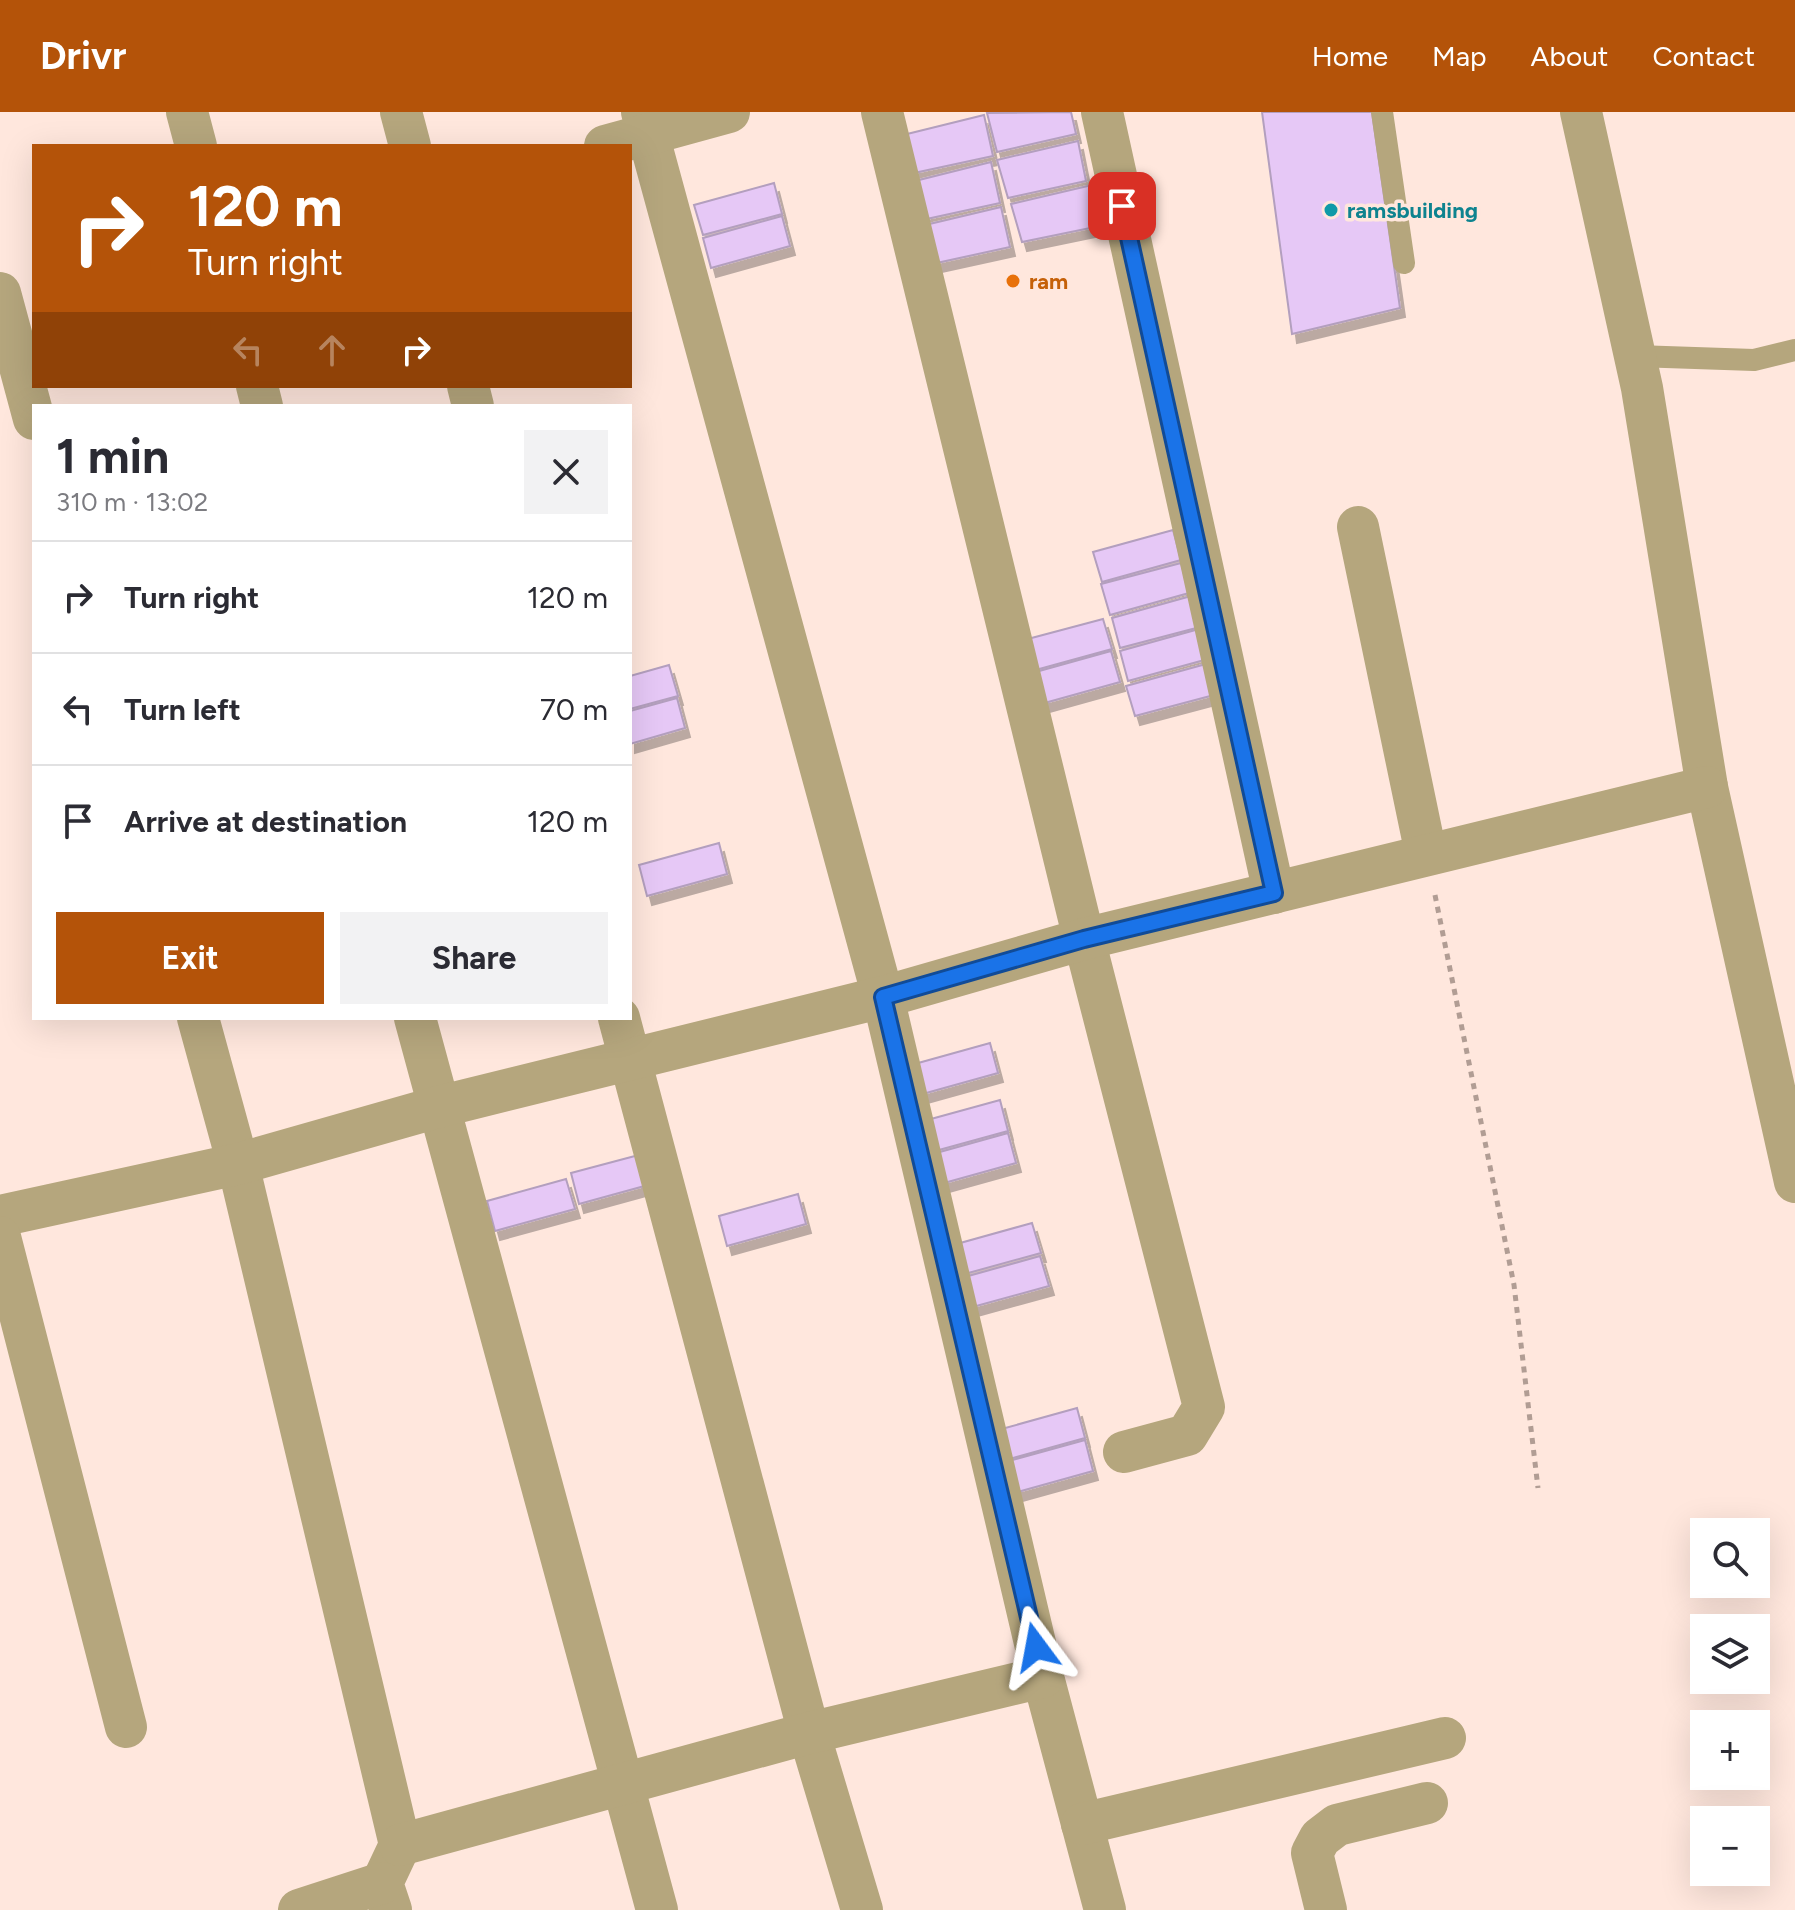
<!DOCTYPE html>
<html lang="en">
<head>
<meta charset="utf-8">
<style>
	:root { --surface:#fff; --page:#f2f2f3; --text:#2b2b33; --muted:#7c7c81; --line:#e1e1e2; --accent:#b45309 }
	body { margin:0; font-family:Figtree,sans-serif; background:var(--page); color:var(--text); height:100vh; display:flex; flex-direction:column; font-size:30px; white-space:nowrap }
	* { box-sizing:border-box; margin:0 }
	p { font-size:26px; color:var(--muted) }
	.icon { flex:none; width:44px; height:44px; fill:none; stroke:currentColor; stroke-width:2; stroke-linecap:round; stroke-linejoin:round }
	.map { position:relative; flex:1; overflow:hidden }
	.sheet { position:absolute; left:32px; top:292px; width:600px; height:616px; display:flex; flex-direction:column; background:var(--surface); border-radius:0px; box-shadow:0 8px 32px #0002 }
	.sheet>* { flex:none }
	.hud { position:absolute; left:32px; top:32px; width:600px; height:244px; border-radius:0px; box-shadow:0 8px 32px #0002; background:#b45309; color:#fff; overflow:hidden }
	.tools { position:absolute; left:1690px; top:1406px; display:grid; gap:16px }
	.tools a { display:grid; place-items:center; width:80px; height:80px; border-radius:0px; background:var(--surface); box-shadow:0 8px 32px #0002; font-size:40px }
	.pin { position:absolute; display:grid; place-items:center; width:68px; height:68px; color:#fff; margin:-34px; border-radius:16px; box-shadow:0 4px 12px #0006 }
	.me { position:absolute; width:88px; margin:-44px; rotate:347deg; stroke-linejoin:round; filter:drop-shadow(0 0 6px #0008) }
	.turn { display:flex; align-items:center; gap:28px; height:168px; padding:0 24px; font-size:36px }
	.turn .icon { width:104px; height:104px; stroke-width:2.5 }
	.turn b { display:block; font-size:56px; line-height:68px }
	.lanes { display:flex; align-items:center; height:76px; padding:0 24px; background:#0003; justify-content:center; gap:40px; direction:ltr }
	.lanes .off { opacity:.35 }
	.round { display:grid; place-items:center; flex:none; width:84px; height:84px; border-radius:0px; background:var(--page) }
	.overview { display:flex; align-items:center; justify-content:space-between; height:136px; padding:0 24px }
	h1 { font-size:48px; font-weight:700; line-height:60px }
	.cta { display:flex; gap:16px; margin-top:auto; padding:16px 24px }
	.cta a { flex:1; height:92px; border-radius:0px; background:var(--accent); color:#fff; font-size:32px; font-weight:700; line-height:92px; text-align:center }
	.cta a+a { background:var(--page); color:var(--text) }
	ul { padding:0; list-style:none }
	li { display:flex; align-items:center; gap:24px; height:112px; padding:0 24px; border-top:2px solid var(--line) }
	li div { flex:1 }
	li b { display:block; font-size:30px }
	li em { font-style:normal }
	header { display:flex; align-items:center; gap:48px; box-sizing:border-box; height:112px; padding:0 40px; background:var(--accent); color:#fff }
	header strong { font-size:38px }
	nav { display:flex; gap:44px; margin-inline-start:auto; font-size:28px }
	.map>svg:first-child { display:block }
</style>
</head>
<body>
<header>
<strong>Drivr</strong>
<nav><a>Home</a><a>Map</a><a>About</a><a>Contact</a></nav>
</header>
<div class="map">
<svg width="1795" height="1798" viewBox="0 0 1795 1798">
	<defs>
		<filter id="shadow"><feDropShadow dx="5" dy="9" stdDeviation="0" flood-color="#0004"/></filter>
	</defs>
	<rect width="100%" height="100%" fill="#ffe7dd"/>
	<g fill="#e6c8f6" stroke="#b39fbe" stroke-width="2" filter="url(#shadow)">
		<polygon points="1071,0 1076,22 997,40 987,1"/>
		<polygon points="1262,0 1372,0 1400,196 1292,222"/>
		<polygon points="984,3 993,44 914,61 903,23"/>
		<polygon points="1078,29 1086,69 1008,86 997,48"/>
		<polygon points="991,50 1000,91 922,108 911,70"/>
		<polygon points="774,71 782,102 703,123 694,93"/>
		<polygon points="1092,73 1100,114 1022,130 1011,92"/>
		<polygon points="1001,95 1010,135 932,152 921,114"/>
		<polygon points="782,104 790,134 711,156 703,126"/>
		<polygon points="1173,418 1181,448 1102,470 1093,440"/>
		<polygon points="1181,451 1189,481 1110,503 1101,472"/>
		<polygon points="1191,484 1200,515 1120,536 1112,506"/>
		<polygon points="1103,507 1112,537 1032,559 1024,528"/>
		<polygon points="1199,517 1208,547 1128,569 1120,539"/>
		<polygon points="1111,539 1120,570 1041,592 1032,561"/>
		<polygon points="1206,552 1214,583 1135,604 1126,574"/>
		<polygon points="669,553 678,584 630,597 630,564"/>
		<polygon points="677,586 685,616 630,632 630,599"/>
		<polygon points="719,731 727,762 647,784 639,753"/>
		<polygon points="990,931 998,961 919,983 911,953"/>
		<polygon points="1000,988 1008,1019 928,1041 920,1010"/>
		<polygon points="1008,1021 1016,1051 937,1073 929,1043"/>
		<polygon points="650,1040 659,1070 579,1092 571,1061"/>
		<polygon points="566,1067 575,1097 495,1119 487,1089"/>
		<polygon points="798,1082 806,1112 727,1134 719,1104"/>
		<polygon points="1032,1111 1041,1141 961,1163 953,1133"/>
		<polygon points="1040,1144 1049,1174 969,1196 961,1166"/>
		<polygon points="1077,1296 1085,1326 1006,1348 998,1318"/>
		<polygon points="1085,1328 1093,1359 1014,1381 1005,1350"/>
	</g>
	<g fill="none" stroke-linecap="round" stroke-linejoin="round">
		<polyline stroke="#b19d94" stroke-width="5" stroke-dasharray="6 6" stroke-linecap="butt" points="1435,783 1514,1173 1538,1376"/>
		<g stroke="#b5a67d" stroke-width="22">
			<polyline points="1382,0 1404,151"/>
			<polyline points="1636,244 1754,248 1795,238"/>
		</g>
		<g stroke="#b5a67d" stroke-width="42">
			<polyline points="187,0 196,34"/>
			<polyline points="401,0 410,34"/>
			<polyline points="642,0 883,885 1043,1565 1105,1798"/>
			<polyline points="882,0 1084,827 1204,1295 1187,1323 1124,1340"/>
			<polyline points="1102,0 1274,781"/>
			<polyline points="1581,0 1642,276 1707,675 1795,1070"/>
			<polyline points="605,34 729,0"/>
			<polyline points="0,181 34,307"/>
			<polyline points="257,274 262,294"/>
			<polyline points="468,274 473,294"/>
			<polyline points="1358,415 1426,742"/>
			<polyline points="198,906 238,1052 400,1733 382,1771 391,1798"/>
			<polyline points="415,906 657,1798"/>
			<polyline points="619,906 809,1621 862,1798"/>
			<polyline points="0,1104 238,1052 438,995 883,885 1084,827 1707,675"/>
			<polyline points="0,1125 126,1615"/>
			<polyline points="1082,1712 1445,1626"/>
			<polyline points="400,1733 809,1621 1043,1565"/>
			<polyline points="299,1798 382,1771"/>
			<polyline points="1326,1798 1312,1741 1320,1726 1337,1713 1427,1691"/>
		</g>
	</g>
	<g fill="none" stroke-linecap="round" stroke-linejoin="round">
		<g stroke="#114b97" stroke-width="20">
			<polyline id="route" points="1036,1535 883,885 1084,827 1274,781 1122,94"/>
		</g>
		<use href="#route" stroke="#1a73e8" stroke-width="14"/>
	</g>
	<circle fill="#0f9aa8" stroke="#ffe7dd" stroke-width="3" cx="1331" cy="98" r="8"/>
	<circle fill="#e8710a" stroke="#ffe7dd" stroke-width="3" cx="1013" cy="169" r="8"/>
	<g text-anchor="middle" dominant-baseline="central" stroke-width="7" stroke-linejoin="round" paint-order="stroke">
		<g font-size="22" font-weight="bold" fill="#0d838f" stroke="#ffe7dd" text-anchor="start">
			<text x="1347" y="98">ramsbuilding</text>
		</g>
		<g font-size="22" font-weight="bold" fill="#c56008" stroke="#ffe7dd" text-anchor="start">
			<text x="1029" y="169">ram</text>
		</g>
	</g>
</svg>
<div class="tools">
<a><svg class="icon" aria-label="search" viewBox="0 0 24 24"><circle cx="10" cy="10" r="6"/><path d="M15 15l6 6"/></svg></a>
<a><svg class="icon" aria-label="layers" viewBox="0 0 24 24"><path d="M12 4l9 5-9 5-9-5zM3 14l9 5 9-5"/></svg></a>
<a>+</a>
<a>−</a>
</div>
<div class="pin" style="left:1122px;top:94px;background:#d93025"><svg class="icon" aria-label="arrive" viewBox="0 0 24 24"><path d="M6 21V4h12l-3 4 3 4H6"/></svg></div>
<svg class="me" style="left:1036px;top:1535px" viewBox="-20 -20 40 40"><path d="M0-17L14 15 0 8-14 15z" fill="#1a73e8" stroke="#fff" stroke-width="4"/></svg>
<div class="hud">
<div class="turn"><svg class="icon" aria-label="right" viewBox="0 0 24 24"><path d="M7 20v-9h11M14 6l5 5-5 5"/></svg><div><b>120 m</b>Turn right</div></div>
<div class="lanes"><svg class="icon off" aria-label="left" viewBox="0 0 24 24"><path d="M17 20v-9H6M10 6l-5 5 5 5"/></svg><svg class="icon off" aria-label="ahead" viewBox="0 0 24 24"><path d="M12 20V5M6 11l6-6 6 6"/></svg><svg class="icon" aria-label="right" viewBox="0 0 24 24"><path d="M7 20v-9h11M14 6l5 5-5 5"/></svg></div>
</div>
<section class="sheet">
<div class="overview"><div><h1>1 min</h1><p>310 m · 13:02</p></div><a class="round"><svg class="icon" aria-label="close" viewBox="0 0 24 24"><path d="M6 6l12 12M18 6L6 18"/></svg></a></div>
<ul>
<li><svg class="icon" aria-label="right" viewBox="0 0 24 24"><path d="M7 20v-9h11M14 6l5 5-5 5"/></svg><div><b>Turn right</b></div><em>120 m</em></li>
<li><svg class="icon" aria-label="left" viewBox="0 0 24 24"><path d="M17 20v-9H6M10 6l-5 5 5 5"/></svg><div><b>Turn left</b></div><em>70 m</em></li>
<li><svg class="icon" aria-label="arrive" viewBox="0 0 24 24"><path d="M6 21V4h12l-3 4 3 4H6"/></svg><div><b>Arrive at destination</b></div><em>120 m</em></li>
</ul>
<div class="cta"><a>Exit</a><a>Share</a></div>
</section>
</div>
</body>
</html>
